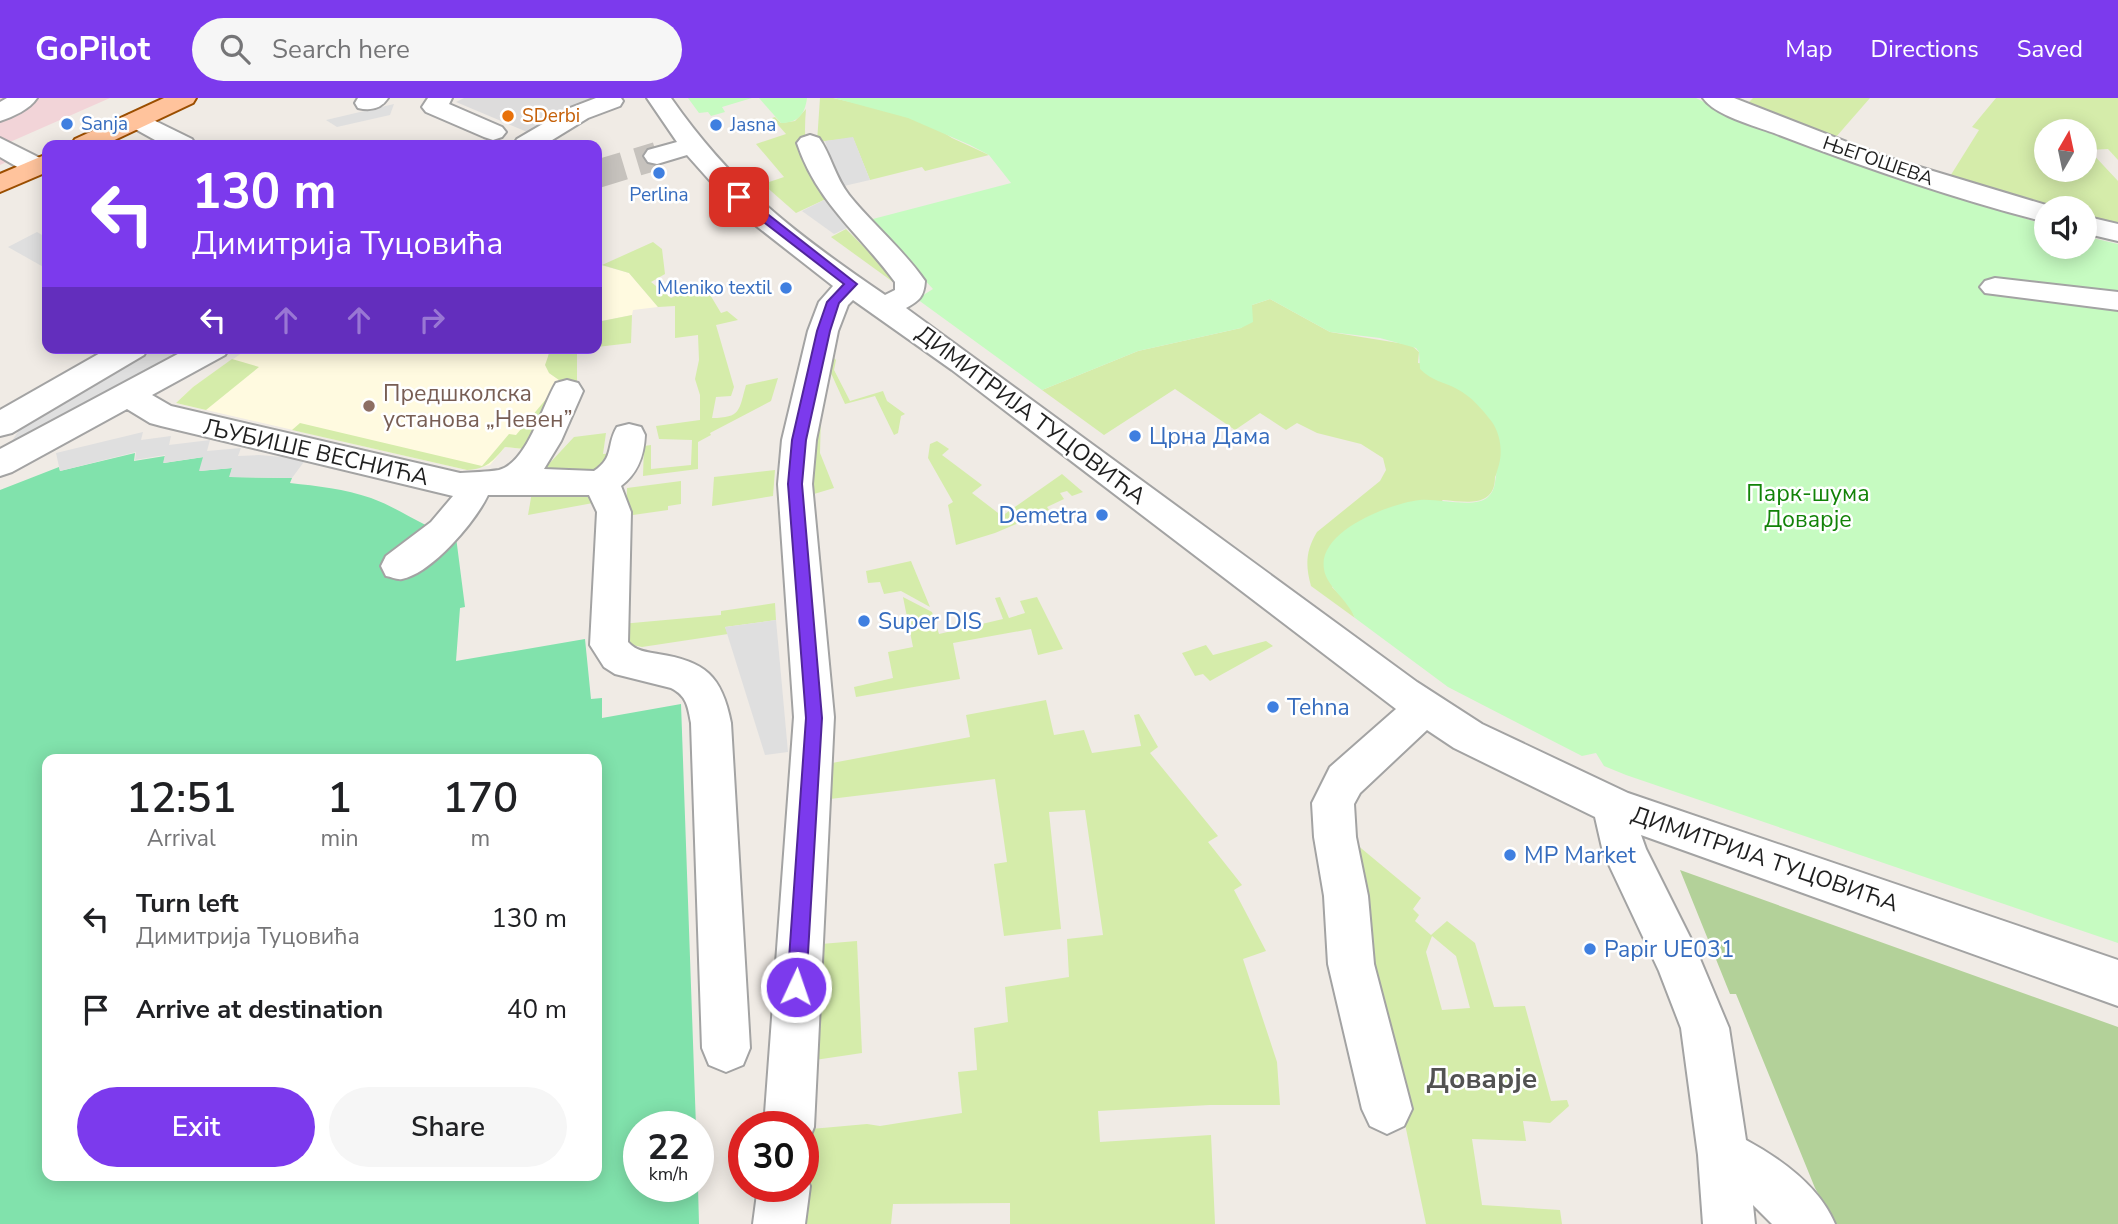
<!DOCTYPE html>
<html lang="en">
<head>
<meta charset="utf-8">
<style>
	:root { --surface:#fff; --page:#f6f6f6; --text:#202124; --muted:#757577; --accent:#7c3aed }
	body { margin:0; font-family:"Nunito Sans",sans-serif; background:var(--page); color:var(--text); height:100vh; display:flex; flex-direction:column; font-size:26px; white-space:nowrap }
	* { box-sizing:border-box; margin:0 }
	p { font-size:23px; color:var(--muted) }
	.icon { flex:none; width:38px; height:38px; fill:none; stroke:currentColor; stroke-width:2; stroke-linecap:round; stroke-linejoin:round }
	.map { position:relative; flex:1; overflow:hidden }
	.drawer { position:absolute; left:42px; top:656px; width:560px; height:427px; display:flex; flex-direction:column; background:var(--surface); border-radius:14px; box-shadow:0 4px 18px #0003 }
	.drawer>* { flex:none }
	.banner { position:absolute; left:42px; top:42px; width:560px; height:214px; border-radius:14px; box-shadow:0 4px 18px #0003; background:#7c3aed; color:#fff; overflow:hidden }
	.needle { width:46px; rotate:9deg }
	.buttons { position:absolute; left:2034px; top:21px; display:grid; gap:14px }
	.buttons a { display:grid; place-items:center; width:63px; height:63px; border-radius:50%; background:var(--surface); box-shadow:0 4px 18px #0003; font-size:35px }
	.speed { position:absolute; left:623px; top:1013px; display:flex; gap:14px; font-size:35px; font-weight:700; text-align:center }
	.speed>* { display:grid; place-content:center; width:91px; height:91px; border-radius:50%; background:var(--surface); box-shadow:0 4px 18px #0003; line-height:1 }
	.speed small { font-size:18px; font-weight:400 }
	.speed .limit { border:10px solid #d22; background:#fff; color:#111 }
	.pin { position:absolute; display:grid; place-items:center; width:60px; height:60px; color:#fff; margin:-30px; border-radius:14px; box-shadow:0 4px 10px #0006 }
	.me { position:absolute; width:77px; margin:-38px; rotate:3deg; stroke-linejoin:round; filter:drop-shadow(0 0 5px #0008) }
	.turn { display:flex; align-items:center; gap:24px; height:147px; padding:0 35px; font-size:32px }
	.turn .icon { width:91px; height:91px; stroke-width:2.5 }
	.turn b { display:block; font-size:49px; line-height:60px }
	.lanes { display:flex; align-items:center; height:66px; padding:0 35px; background:#0003; justify-content:center; gap:35px; direction:ltr }
	.lanes .off { opacity:.35 }
	.eta { display:flex; justify-content:space-evenly; align-items:center; height:119px; text-align:center }
	.eta b { font-size:42px; font-weight:600; line-height:49px }
	.primary-button { display:flex; gap:14px; margin-top:auto; padding:14px 35px }
	.primary-button a { flex:1; height:80px; border-radius:42px; background:var(--accent); color:#fff; font-size:28px; font-weight:600; line-height:80px; text-align:center }
	.primary-button a+a { background:var(--page); color:var(--text) }
	ul { padding:0; list-style:none }
	li { display:flex; align-items:center; gap:21px; height:91px; padding:0 35px }
	li div { flex:1 }
	li b { display:block; font-size:26px }
	li em { font-style:normal }
	header { display:flex; align-items:center; gap:42px; box-sizing:border-box; height:98px; padding:0 35px; background:var(--accent); color:#fff }
	header strong { font-size:33px }
	nav { display:flex; gap:38px; margin-inline-start:auto; font-size:24px }
	.search { width:490px; height:63px; background:var(--page); display:flex; align-items:center; gap:18px; box-sizing:border-box; padding:0 24px; border-radius:38px; color:var(--muted); font-size:26px }
	.map>svg:first-child { display:block }
</style>
</head>
<body>
<header>
<strong>GoPilot</strong>
<div class="search"><svg class="icon" aria-label="search" viewBox="0 0 24 24"><circle cx="10" cy="10" r="6"/><path d="M15 15l6 6"/></svg>Search here</div>
<nav><a>Map</a><a>Directions</a><a>Saved</a></nav>
</header>
<div class="map">
<svg width="2118" height="1126" viewBox="0 0 2118 1126">
	<rect width="100%" height="100%" fill="#f0ebe5"/>
	<polygon fill="#dddcdc" points="464,0 604,0 532,36 456,4"/>
	<polygon fill="#f2d4d8" points="0,0 110,0 10,44 26,55 0,67"/>
	<g fill="#fffae0">
		<polygon points="597,166 629,175 658,209 633,212 632,217 597,224"/>
		<polygon points="249,250 365,250 384,254 388,250 551,250 548,256 549,275 559,282 524,351 505,349 490,367 467,372 176,305 193,289"/>
	</g>
	<g fill="#d5ecaa" fill-rule="evenodd">
		<polygon points="820,0 833,0 921,20 952,40 989,57 925,73 922,69 870,82 853,40 817,44"/>
		<polygon points="1753,0 1870,0 1836,39 1748,5"/>
		<path d="M1996 0H2118V62L2108 51 2089 52 2118 83V128L2084 119V110H2049L1949 80 1979 32 1972 29ZM2046 33H2084V72H2046Z"/>
		<path d="M806 11C803 45 806 72 826 101L796 115 763 86 784 79 756 46 786 36 772 20 775 19 781 25 795 23Z"/>
		<polygon points="846,131 893,178 900,189 831,139"/>
		<path d="M653 144 662 151 665 176 651 184 671 200 703 185 721 215 727 213 738 222 716 227 734 289 731 298 716 299 712 320C741 320 739 312 746 287L778 280 771 303 710 335 711 337 698 344V371L643 378 644 348 651 347V371L691 367 692 342 659 341 656 328 700 322V297L695 281 699 262 698 237 675 240V208L658 209 629 175 602 167Z"/>
		<path d="M1270 201 1330 234 1411 247 1419 254 1418 265 1546 277 1495 379C1495 410 1466 404 1443 402L1332 489 1349 506 1355 520 1311 488C1305 467 1306 452 1317 434L1380 383 1386 372 1383 360 1361 346 1317 335 1297 325 1286 332 1260 315 1235 332 1175 291 1104 337 1042 292 1138 253 1241 230 1252 215V207Z"/>
		<polygon points="632,217 631,245 597,249 597,224"/>
		<path d="M551 250H588L577 252V293H555L524 351 505 349C493 363 487 371 467 372L292 332 300 325 482 368 509 336 516 337 557 288 559 282 549 275 545 267Z"/>
		<polygon points="832,258 836,262 834,272 850,303 883,293 887,303 905,316 901,318 898,335 894,337 875,298 845,306 830,273"/>
		<polygon points="232,261 259,269 206,312 176,305 193,289"/>
		<path d="M821 317 820 355 834 390 814 396C809 369 812 343 821 317Z"/>
		<polygon points="606,335 603,356 615,355 598,371 544,375 547,368 574,339"/>
		<polygon points="937,343 949,351 942,357 982,387 972,395 1002,418 1062,376 1083,394 1072,398 1067,393 1060,395 1064,401 1047,409 1049,412 995,435 956,447 948,407 953,404 928,360 930,346"/>
		<polygon points="775,372 773,398 712,408 714,379"/>
		<polygon points="681,383 681,406 668,408 668,412 626,418 627,390"/>
		<polygon points="532,394 587,397 593,405 528,417"/>
		<polygon points="911,463 930,509 901,493 884,496 880,484 868,485 866,473"/>
		<polygon points="903,499 932,514 939,536 1003,521 995,500 1000,499 1009,520 1025,515 1020,503 1037,499 1063,551 1038,557 1031,531 953,545 960,581 856,599 854,589 893,580 888,554 913,549"/>
		<polygon points="775,505 776,522 725,529 728,536 642,549 627,546 621,526 721,517 721,513"/>
		<polygon points="1266,543 1273,548 1210,583 1203,576 1195,578 1182,555 1206,547 1213,557"/>
		<polygon points="1046,602 1054,637 1084,632 1092,655 1141,648 1134,617 1139,616 1158,649 1150,655 1218,738 1208,744 1242,787 1234,792 1266,853 1243,861 1277,964 1280,1007 1210,1007 1098,1013 1100,1044 1211,1037 1215,1126 1010,1126 1010,1105 893,1106 891,1126 800,1126 811,1031 867,1026 880,1028 962,1015 958,974 977,972 974,930 1008,924 1005,889 1069,879 1067,841 1103,837 1085,712 1049,714 1061,831 1004,838 994,766 1007,764 995,681 830,701 832,665 970,639 966,617"/>
		<path d="M1344 736 1421 800 1413 811 1419 817 1415 823 1431 837 1447 823 1475 845 1494 909 1525 908 1551 1003 1567 1002 1569 1008 1550 1025 1523 1023 1526 1043 1472 1041 1482 1107 1560 1112 1562 1126H1426ZM1432 838 1456 858 1470 910 1442 912 1426 854Z"/>
		<polygon points="857,843 862,955 815,962 821,846"/>
	</g>
	<polygon fill="#b3d199" points="1680,772 2118,929 2118,1126 1835,1126 1815,1090 1736,896 1730,896"/>
	<g fill="#c6fbc1">
		<polygon points="688,0 752,0 722,9 725,14 711,18 708,14 699,15"/>
		<path d="M759 0H807C805 16 798 25 781 25Z"/>
		<path d="M834 0H1696L1747 26 1885 77 2046 127V149H2084V138L2118 146V845L1626 677 1604 668 1596 655 1582 658 1448 589 1355 520C1348 502 1326 488 1324 471 1317 433 1391 405 1420 402 1438 400 1475 411 1488 399 1497 391 1494 380 1498 370 1503 356 1501 337 1492 324 1483 312 1471 298 1457 291 1444 284 1432 283 1420 271L1419 254 1416 250 1380 240 1330 234 1270 201 1252 207 1253 224 1241 230 1138 253 1042 292 917 201 933 191 869 122 1011 85 989 57 970 47 908 20Z"/>
	</g>
	<path fill="#81e2ac" fill-rule="evenodd" d="M135 355 134 363 165 358 164 365 204 359 200 373 232 370 230 379 292 380 290 385C317 388 345 391 371 400 401 411 426 431 456 439L465 509 460 510 456 563 585 541 591 601 602 600V620L681 606 696 1029H639V1088L698 1089 699 1126H0V392L59 369 60 373ZM47 662H597V1078H47Z"/>
	<g fill="#dfdfdf">
		<polygon points="394,6 390,17 337,29 326,22"/>
		<polygon points="853,39 870,82 844,88 833,69 825,43"/>
		<polygon points="824,102 836,116 847,130 834,136 802,113"/>
		<polygon points="37,134 47,140 47,171 8,149"/>
		<polygon points="158,250 188,251 10,346 21,329"/>
		<polygon points="143,334 141,342 171,338 169,347 210,342 207,353 241,350 238,358 259,357 306,361 292,380 229,379 232,370 199,373 203,359 163,365 165,357 135,362 136,354 60,373 56,355"/>
		<polygon points="776,522 788,654 765,657 725,529"/>
	</g>
	<g fill="none" stroke-linecap="round" stroke-linejoin="round">
		<polyline stroke="#c6c2bd" stroke-width="28" stroke-dasharray="28 14" stroke-linecap="butt" points="597,76 657,58"/>
		<g stroke="#a3a3a3" stroke-width="4">
			<g id="minor">
				<path d="M7 0H37C30 11 13 19 0 23V4Z"/>
				<path d="M358 0H388C381 11 370 13 358 10L355 5Z"/>
				<polygon points="428,0 452,0 449,6 502,29 506,34 502,39 493,42 484,39 426,14 422,9"/>
				<polygon points="596,0 621,0 623,3 620,8 588,20 544,47 513,47 517,41 570,10"/>
				<path d="M647 0H671C733 89 797 137 885 197L895 192V184C859 135 817 105 797 45L801 40 810 37 819 40C831 57 835 79 849 97 873 127 903 151 925 183 924 199 919 203 906 210L1417 584 1482 626 1628 695 2118 862V908L1641 737 1646 751 1695 849 1729 930 1746 1042C1781 1061 1819 1088 1835 1126H1772L1753 1107 1755 1126H1703L1698 1057 1681 930 1659 873 1603 754 1595 719 1454 650 1427 632 1360 695 1354 706 1356 739 1368 798 1374 866 1412 1011 1404 1028 1387 1036 1370 1028 1362 1011 1328 866 1324 798 1314 739 1312 705 1330 669 1396 611 952 272 853 202 848 207 838 233 816 342 812 386 834 619 814 1029 807 1047 803 1048V1029H764L794 619 778 386 782 342 808 233 819 204 833 188 736 112 687 57 657 66 648 64 644 58 648 52 677 44Z"/>
				<path d="M1703 0H1734L1883 58 2056 110H2046V124C1954 101 1863 69 1774 35 1755 28 1714 17 1703 0Z"/>
				<polygon points="137,14 192,41 196,47 164,47 128,27 124,22 128,17"/>
				<path d="M0 40 46 63V75C29 79 15 67 0 59Z"/>
				<polygon points="2084,118 2118,126 2118,143 2084,135"/>
				<polygon points="1995,180 2118,194 2118,212 1985,195 1980,189 1985,183"/>
				<polygon points="109,250 148,250 144,257 12,335 0,338 0,312"/>
				<path d="M189 250H229L225 257 152 297 171 308 460 375C472 374 487 374 499 372 527 365 542 308 556 285L567 282 578 285 583 293 561 343 544 371 594 373C615 359 606 347 617 329L629 326 641 329 645 337C644 358 638 375 621 388L631 414 628 544C636 553 646 554 658 556 705 563 722 578 731 625L750 950 743 967 726 974 709 967 702 950 691 625C688 609 687 598 671 590L615 576 604 569 590 547 597 414 589 397H488C475 424 432 475 402 481 397 482 392 479 386 478L381 468 386 458 431 424 453 398 161 328 150 325 127 311 12 374 0 378V351Z"/>
				<polygon points="803,1073 810,1088 805,1126 753,1126 758,1088 803,1088"/>
			</g>
		</g>
		<g stroke="#9b4e00" stroke-width="4">
			<g id="major">
				<polygon points="164,0 196,0 193,5 104,47 71,47 75,41"/>
				<polygon points="47,56 47,74 0,94 0,76"/>
			</g>
		</g>
		<use href="#minor" fill="#fff" fill-rule="evenodd"/>
		<use href="#major" fill="#ffc39c" fill-rule="evenodd"/>
	</g>
	<polygon fill="#7c3aed" stroke="#51269a" stroke-width="2" points="735,97 743,97 857,186 839,205 830,233 806,342 802,386 822,620 806,889 803,895 796,898 790,895 787,889 806,620 788,386 792,342 817,233 827,204 844,186 735,102"/>
	<circle fill="#e8710a" stroke="#fff" stroke-width="2.5" cx="508" cy="18" r="7"/>
	<g fill="#3f7fe0" stroke="#fff" stroke-width="2.5">
		<circle cx="67" cy="26" r="7"/>
		<circle cx="716" cy="27" r="7"/>
		<circle cx="659" cy="75" r="7"/>
		<circle cx="786" cy="190" r="7"/>
		<circle cx="1135" cy="338" r="7"/>
		<circle cx="1102" cy="417" r="7"/>
		<circle cx="864" cy="523" r="7"/>
		<circle cx="1273" cy="609" r="7"/>
		<circle cx="1510" cy="757" r="7"/>
		<circle cx="1590" cy="851" r="7"/>
	</g>
	<circle fill="#8d6e63" stroke="#fff" stroke-width="2.5" cx="369" cy="308" r="7"/>
	<g text-anchor="middle" dominant-baseline="central" stroke-width="5" stroke-linejoin="round" paint-order="stroke">
		<g font-size="19" fill="#c56008" stroke="#fff" text-anchor="start">
			<text x="522" y="18">SDerbi</text>
		</g>
		<g font-size="19" fill="#366cbe" stroke="#fff" text-anchor="start">
			<text x="81" y="26">Sanja</text>
			<text x="730" y="27">Jasna</text>
			<text x="659" y="97" text-anchor="middle">Perlina</text>
			<text x="772" y="190" text-anchor="end">Mleniko textil</text>
		</g>
		<g font-size="19" fill="#1f1f1f" stroke="#fff">
			<text transform="translate(1878 63) rotate(19)">ЊЕГОШЕВА</text>
		</g>
		<g font-size="23" fill="#785e54" stroke="#fff" text-anchor="start">
			<text x="383" y="295">Предшколска<tspan x="383" dy="26">установа „Невен”</tspan></text>
		</g>
		<g font-size="23" fill="#1f1f1f" stroke="#fff">
			<text transform="translate(1031 317) rotate(37)">ДИМИТРИЈА ТУЦОВИЋА</text>
			<text transform="translate(316 354) rotate(13)">ЉУБИШЕ ВЕСНИЋА</text>
			<text transform="translate(1765 761) rotate(19)">ДИМИТРИЈА ТУЦОВИЋА</text>
		</g>
		<g font-size="23" fill="#366cbe" stroke="#fff" text-anchor="start">
			<text x="1149" y="338">Црна Дама</text>
			<text x="1088" y="417" text-anchor="end">Demetra</text>
			<text x="878" y="523">Super DIS</text>
			<text x="1287" y="609">Tehna</text>
			<text x="1524" y="757">MP Market</text>
			<text x="1604" y="851">Papir UE031</text>
		</g>
		<g font-size="23" fill="#128308" stroke="#fff">
			<text x="1808" y="395">Парк-шума<tspan x="1808" dy="26">Доварје</tspan></text>
		</g>
		<g font-size="28" font-weight="bold" fill="#525252" stroke="#fff">
			<text x="1482" y="981">Доварје</text>
		</g>
	</g>
</svg>
<div class="buttons">
<a><svg class="needle" viewBox="-14 -14 28 28"><path d="M0-13l5 13h-10z" fill="#e53935"/><path d="M0 13l5-13h-10z" fill="#757577"/></svg></a>
<a><svg class="icon" aria-label="sound" viewBox="0 0 24 24"><path d="M4 9h4l5-4v14l-5-4H4zM17 9q2 3 0 6"/></svg></a>
</div>
<div class="speed"><div>22<small>km/h</small></div><div class="limit">30</div></div>
<div class="pin" style="left:739px;top:99px;background:#d93025"><svg class="icon" aria-label="arrive" viewBox="0 0 24 24"><path d="M6 21V4h12l-3 4 3 4H6"/></svg></div>
<svg class="me" style="left:796px;top:889px" viewBox="-20 -20 40 40"><circle r="17" fill="#7c3aed" stroke="#fff" stroke-width="3"/><path d="M0-11L8 9 0 5-8 9z" fill="#fff"/></svg>
<div class="banner">
<div class="turn"><svg class="icon" aria-label="left" viewBox="0 0 24 24"><path d="M17 20v-9H6M10 6l-5 5 5 5"/></svg><div><b>130 m</b>Димитрија Туцовића</div></div>
<div class="lanes"><svg class="icon" aria-label="left" viewBox="0 0 24 24"><path d="M17 20v-9H6M10 6l-5 5 5 5"/></svg><svg class="icon off" aria-label="ahead" viewBox="0 0 24 24"><path d="M12 20V5M6 11l6-6 6 6"/></svg><svg class="icon off" aria-label="ahead" viewBox="0 0 24 24"><path d="M12 20V5M6 11l6-6 6 6"/></svg><svg class="icon off" aria-label="right" viewBox="0 0 24 24"><path d="M7 20v-9h11M14 6l5 5-5 5"/></svg></div>
</div>
<section class="drawer">
<div class="eta">
<div><b>12:51</b><p>Arrival</p></div>
<div><b>1</b><p>min</p></div>
<div><b>170</b><p>m</p></div>
</div>
<ul>
<li><svg class="icon" aria-label="left" viewBox="0 0 24 24"><path d="M17 20v-9H6M10 6l-5 5 5 5"/></svg><div><b>Turn left</b><p>Димитрија Туцовића</p></div><em>130 m</em></li>
<li><svg class="icon" aria-label="arrive" viewBox="0 0 24 24"><path d="M6 21V4h12l-3 4 3 4H6"/></svg><div><b>Arrive at destination</b></div><em>40 m</em></li>
</ul>
<div class="primary-button"><a>Exit</a><a>Share</a></div>
</section>
</div>
</body>
</html>
